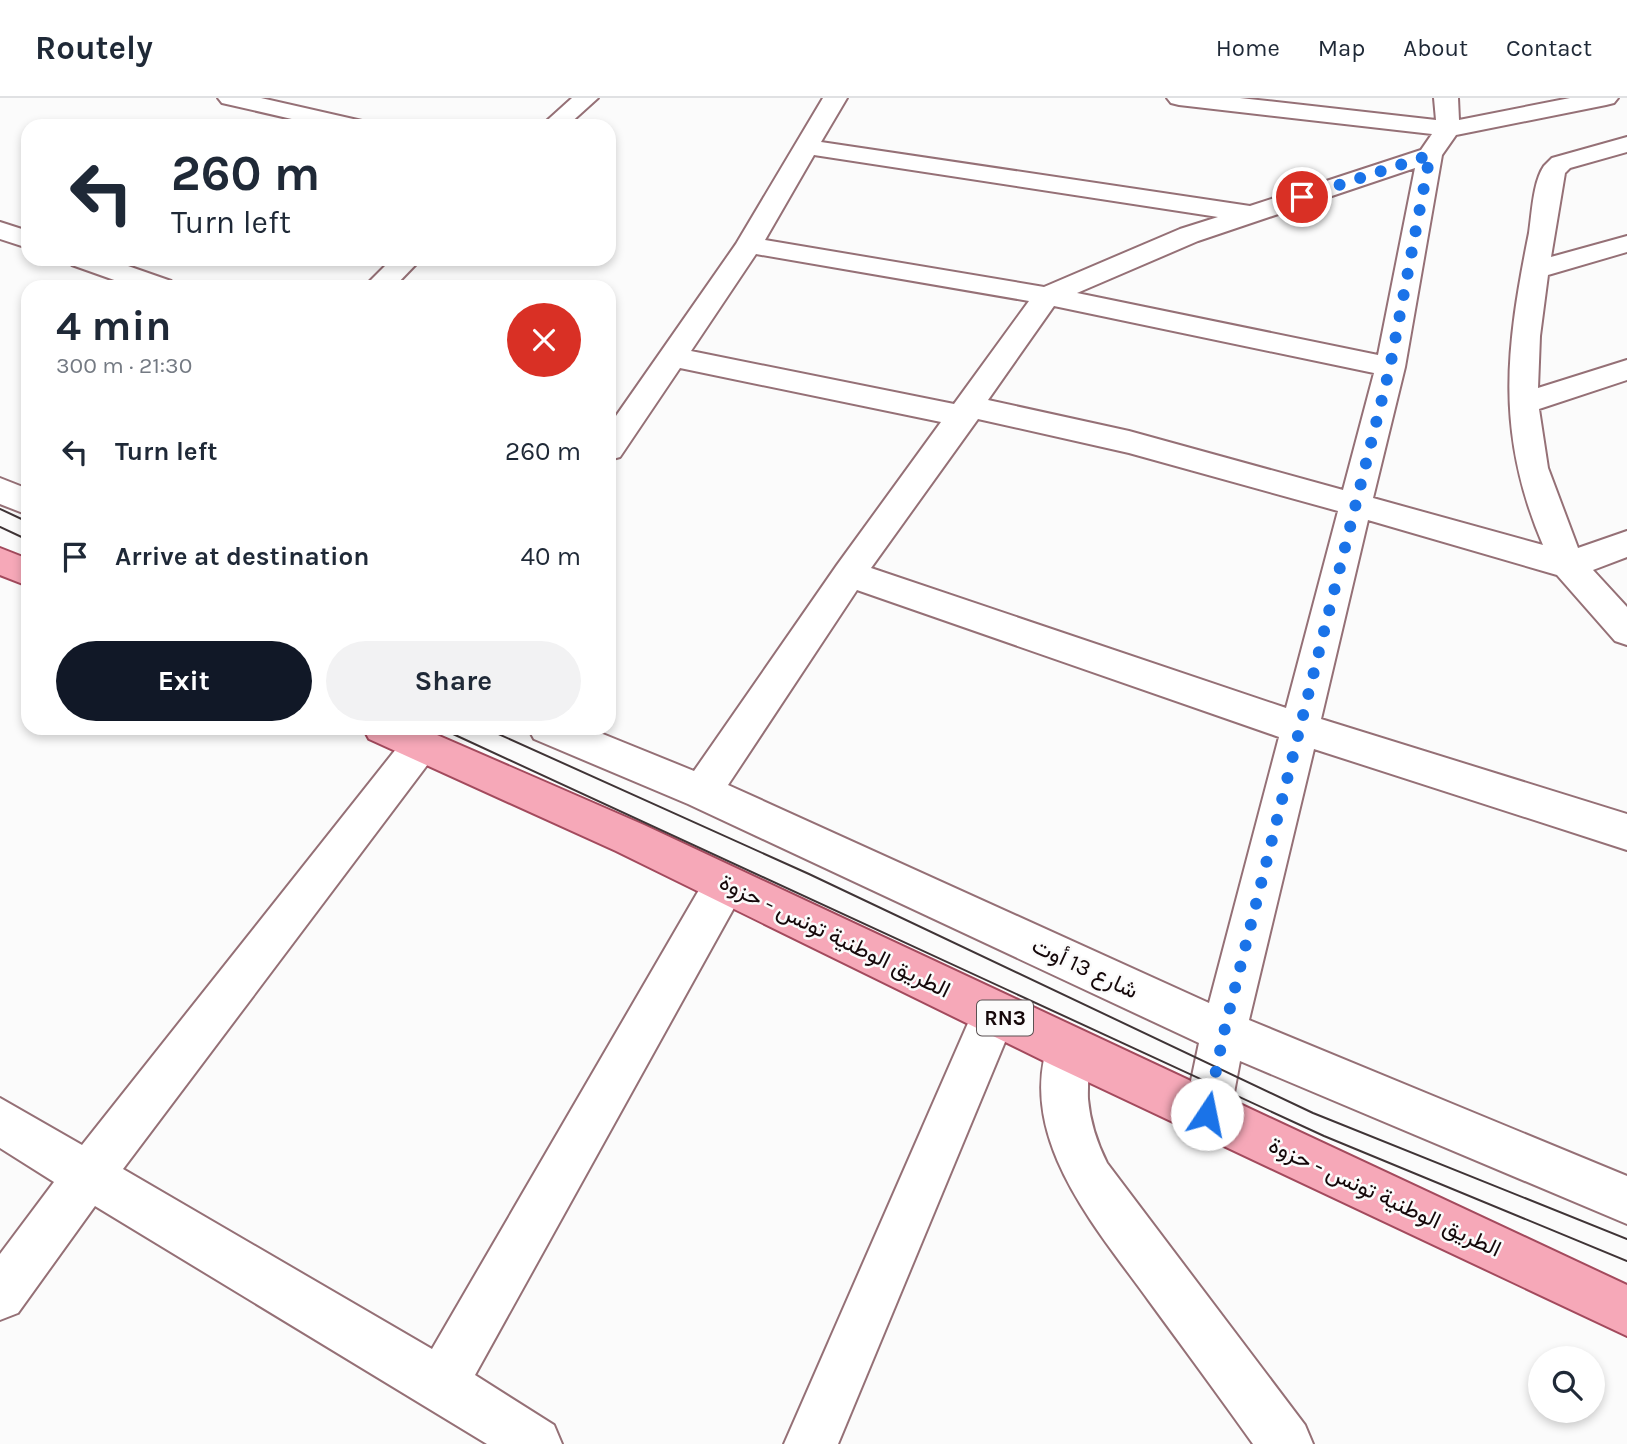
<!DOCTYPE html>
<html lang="en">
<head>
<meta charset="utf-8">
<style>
	:root { --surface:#fff; --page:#f2f2f3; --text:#1f2937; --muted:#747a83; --line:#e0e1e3; --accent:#111827 }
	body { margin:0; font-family:Karla,Vazirmatn,sans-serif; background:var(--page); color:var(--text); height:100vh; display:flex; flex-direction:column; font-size:26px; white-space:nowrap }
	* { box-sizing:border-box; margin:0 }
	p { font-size:23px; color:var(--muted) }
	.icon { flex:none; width:38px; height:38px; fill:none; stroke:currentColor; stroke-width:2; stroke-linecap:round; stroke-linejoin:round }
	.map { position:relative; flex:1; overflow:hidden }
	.details { position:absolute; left:21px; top:182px; width:595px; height:455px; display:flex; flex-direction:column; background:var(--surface); border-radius:21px; box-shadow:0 4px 10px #0003 }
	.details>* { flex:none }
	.banner { position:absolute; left:21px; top:21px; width:595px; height:147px; border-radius:21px; box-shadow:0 4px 10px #0003; background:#fff; color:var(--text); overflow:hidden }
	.tools { position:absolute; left:1528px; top:1248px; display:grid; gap:14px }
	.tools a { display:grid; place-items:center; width:77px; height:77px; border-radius:50%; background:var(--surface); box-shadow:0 4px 10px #0003; font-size:35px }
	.pin { position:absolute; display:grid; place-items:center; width:60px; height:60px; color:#fff; margin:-30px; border:4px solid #fff; border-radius:50%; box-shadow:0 2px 7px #0007 }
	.me { position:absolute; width:77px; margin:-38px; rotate:11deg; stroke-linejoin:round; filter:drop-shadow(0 0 5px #0008) }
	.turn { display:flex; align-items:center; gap:24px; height:147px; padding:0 35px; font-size:32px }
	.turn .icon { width:91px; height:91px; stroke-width:2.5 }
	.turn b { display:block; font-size:49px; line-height:60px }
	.round { display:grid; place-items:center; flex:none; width:74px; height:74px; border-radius:37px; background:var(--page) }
	.head { display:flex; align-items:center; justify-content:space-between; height:119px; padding:0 35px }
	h1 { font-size:42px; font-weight:700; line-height:52px }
	.primary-button { display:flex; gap:14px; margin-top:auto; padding:14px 35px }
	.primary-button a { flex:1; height:80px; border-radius:42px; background:var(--accent); color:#fff; font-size:28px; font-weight:700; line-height:80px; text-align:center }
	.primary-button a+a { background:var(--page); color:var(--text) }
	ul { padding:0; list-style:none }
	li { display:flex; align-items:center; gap:21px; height:105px; padding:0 35px }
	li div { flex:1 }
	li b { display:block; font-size:26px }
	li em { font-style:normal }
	header { display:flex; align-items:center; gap:42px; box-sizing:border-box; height:98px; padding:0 35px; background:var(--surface); border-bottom:2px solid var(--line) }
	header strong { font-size:33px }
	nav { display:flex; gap:38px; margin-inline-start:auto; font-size:24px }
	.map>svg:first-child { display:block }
</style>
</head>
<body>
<header>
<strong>Routely</strong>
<nav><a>Home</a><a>Map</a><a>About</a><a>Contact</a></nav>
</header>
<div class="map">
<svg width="1627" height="1346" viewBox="0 0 1627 1346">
	<rect width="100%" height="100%" fill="#fbfbfb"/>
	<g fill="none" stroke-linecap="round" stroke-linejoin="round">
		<g stroke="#957076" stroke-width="4">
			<g id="minor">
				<polygon points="218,0 261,0 362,23 366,28 322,28 222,5"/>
				<polygon points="572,0 598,0 567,28 541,28"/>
				<path d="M823 0H847L821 44 1250 108 1421 52 1432 36 1179 7 1171 5 1167 0H1240L1436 22 1434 0H1458L1459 22 1570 0H1618L1614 5 1606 7 1456 37 1442 57 1405 269 1373 400 1543 447C1495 335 1506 249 1529 135 1532 115 1533 84 1544 68L1552 60 1627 39V54L1570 70 1565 75 1551 159 1627 138V154L1548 177 1540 238 1538 290 1627 262V282L1539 311 1548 370 1578 450 1627 433V459L1593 472 1627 509V547L1615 543 1557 477 1368 422 1321 621 1627 716V752L1314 651 1249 922 1627 1078V1126L1240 963 1230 1016 1223 1032 1207 1039 1191 1032 1184 1016 1199 945 688 706 534 641 528 630H588L694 673 837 467 941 324 680 270 620 359 609 362V328L736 146ZM814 57 1218 119 1180 131 1044 189 765 142ZM1415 70 1378 257 1077 195 1198 143ZM756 156 1029 203 954 306 691 253ZM1054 208 1374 275 1343 392 1129 333 988 302ZM978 321 1129 355 1338 413 1286 610 871 470ZM857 492 1279 639 1209 905 728 687Z"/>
				<polygon points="0,124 28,133 28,150 0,141"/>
				<polygon points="69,161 108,161 171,183 175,189 134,189 72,167"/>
				<polygon points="392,161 421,161 394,189 364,189"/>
				<polygon points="0,380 28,391 28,417 0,406"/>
				<polygon points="421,631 434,636 440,647 434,658 123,1071 432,1251 710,773 725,767 740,773 746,786 740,799 475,1277 554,1327 562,1346 487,1346 95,1108 18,1215 0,1222 0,1156 54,1084 0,1050 0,1000 82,1047 408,636"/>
				<polygon points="995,893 1011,900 1017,915 838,1346 784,1346 979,900"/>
				<path d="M1068 929 1084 935C1093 957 1087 978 1088 1001 1090 1024 1097 1045 1107 1065L1305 1327 1313 1346H1253C1219 1298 1184 1251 1149 1203 1095 1128 1011 1035 1052 935Z"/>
			</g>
		</g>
		<g stroke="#a34a5d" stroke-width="4">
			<g id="major">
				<polygon points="0,450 28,461 28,488 0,477"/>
				<polygon points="363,630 421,630 644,727 1627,1187 1627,1238 1052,967 616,753 369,641"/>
			</g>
		</g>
		<use href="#minor" fill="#fff" fill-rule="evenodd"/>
		<use href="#major" fill="#f6a8b8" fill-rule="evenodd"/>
		<g stroke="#3f3436" stroke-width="2">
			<polyline points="0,411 28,424"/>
			<polyline points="0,429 28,442"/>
			<polyline points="440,630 1324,1038 1627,1163"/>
			<polyline points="485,630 809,776 1313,1015 1627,1141"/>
		</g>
	</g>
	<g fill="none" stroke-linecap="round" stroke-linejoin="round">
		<polyline stroke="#1a73e8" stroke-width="12" stroke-dasharray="0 21.6" points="1207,1016 1224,934 1390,269 1430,57 1302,99"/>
	</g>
	<g text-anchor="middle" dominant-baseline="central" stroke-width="5" stroke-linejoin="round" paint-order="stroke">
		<rect fill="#fbfbfb" stroke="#5a5152" stroke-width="2" x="977" y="902.5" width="56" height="35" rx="5"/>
		<g font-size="21" font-weight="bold" fill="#15080a">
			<text x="1005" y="920">RN3</text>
		</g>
		<g font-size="23" fill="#15080a" stroke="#fbfbfb">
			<text transform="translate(835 838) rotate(26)">الطريق الوطنية تونس - حزوة</text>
			<text transform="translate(1085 870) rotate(25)">شارع 13 أوت</text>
			<text transform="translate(1385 1099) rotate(25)">الطريق الوطنية تونس - حزوة</text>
		</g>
	</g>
</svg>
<div class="tools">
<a><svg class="icon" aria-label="search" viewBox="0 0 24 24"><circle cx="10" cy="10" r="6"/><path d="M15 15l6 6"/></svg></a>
</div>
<div class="pin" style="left:1302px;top:99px;background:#d93025"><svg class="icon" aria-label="arrive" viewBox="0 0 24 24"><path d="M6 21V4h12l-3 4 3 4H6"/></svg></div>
<svg class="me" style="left:1207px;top:1016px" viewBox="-20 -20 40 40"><circle r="19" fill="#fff"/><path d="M0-13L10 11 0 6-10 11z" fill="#1a73e8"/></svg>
<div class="banner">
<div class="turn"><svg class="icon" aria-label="left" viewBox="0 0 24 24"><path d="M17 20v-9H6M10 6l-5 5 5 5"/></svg><div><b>260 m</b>Turn left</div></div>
</div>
<section class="details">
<div class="head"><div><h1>4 min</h1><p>300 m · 21:30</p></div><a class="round" style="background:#d93025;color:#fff"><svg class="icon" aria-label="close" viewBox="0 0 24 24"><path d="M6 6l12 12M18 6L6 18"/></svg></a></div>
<ul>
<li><svg class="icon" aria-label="left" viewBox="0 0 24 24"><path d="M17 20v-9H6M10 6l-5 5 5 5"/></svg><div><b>Turn left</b></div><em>260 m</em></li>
<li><svg class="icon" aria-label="arrive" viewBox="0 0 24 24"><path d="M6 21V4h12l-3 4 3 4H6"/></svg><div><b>Arrive at destination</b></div><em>40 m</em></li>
</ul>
<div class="primary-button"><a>Exit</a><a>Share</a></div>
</section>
</div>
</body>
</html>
